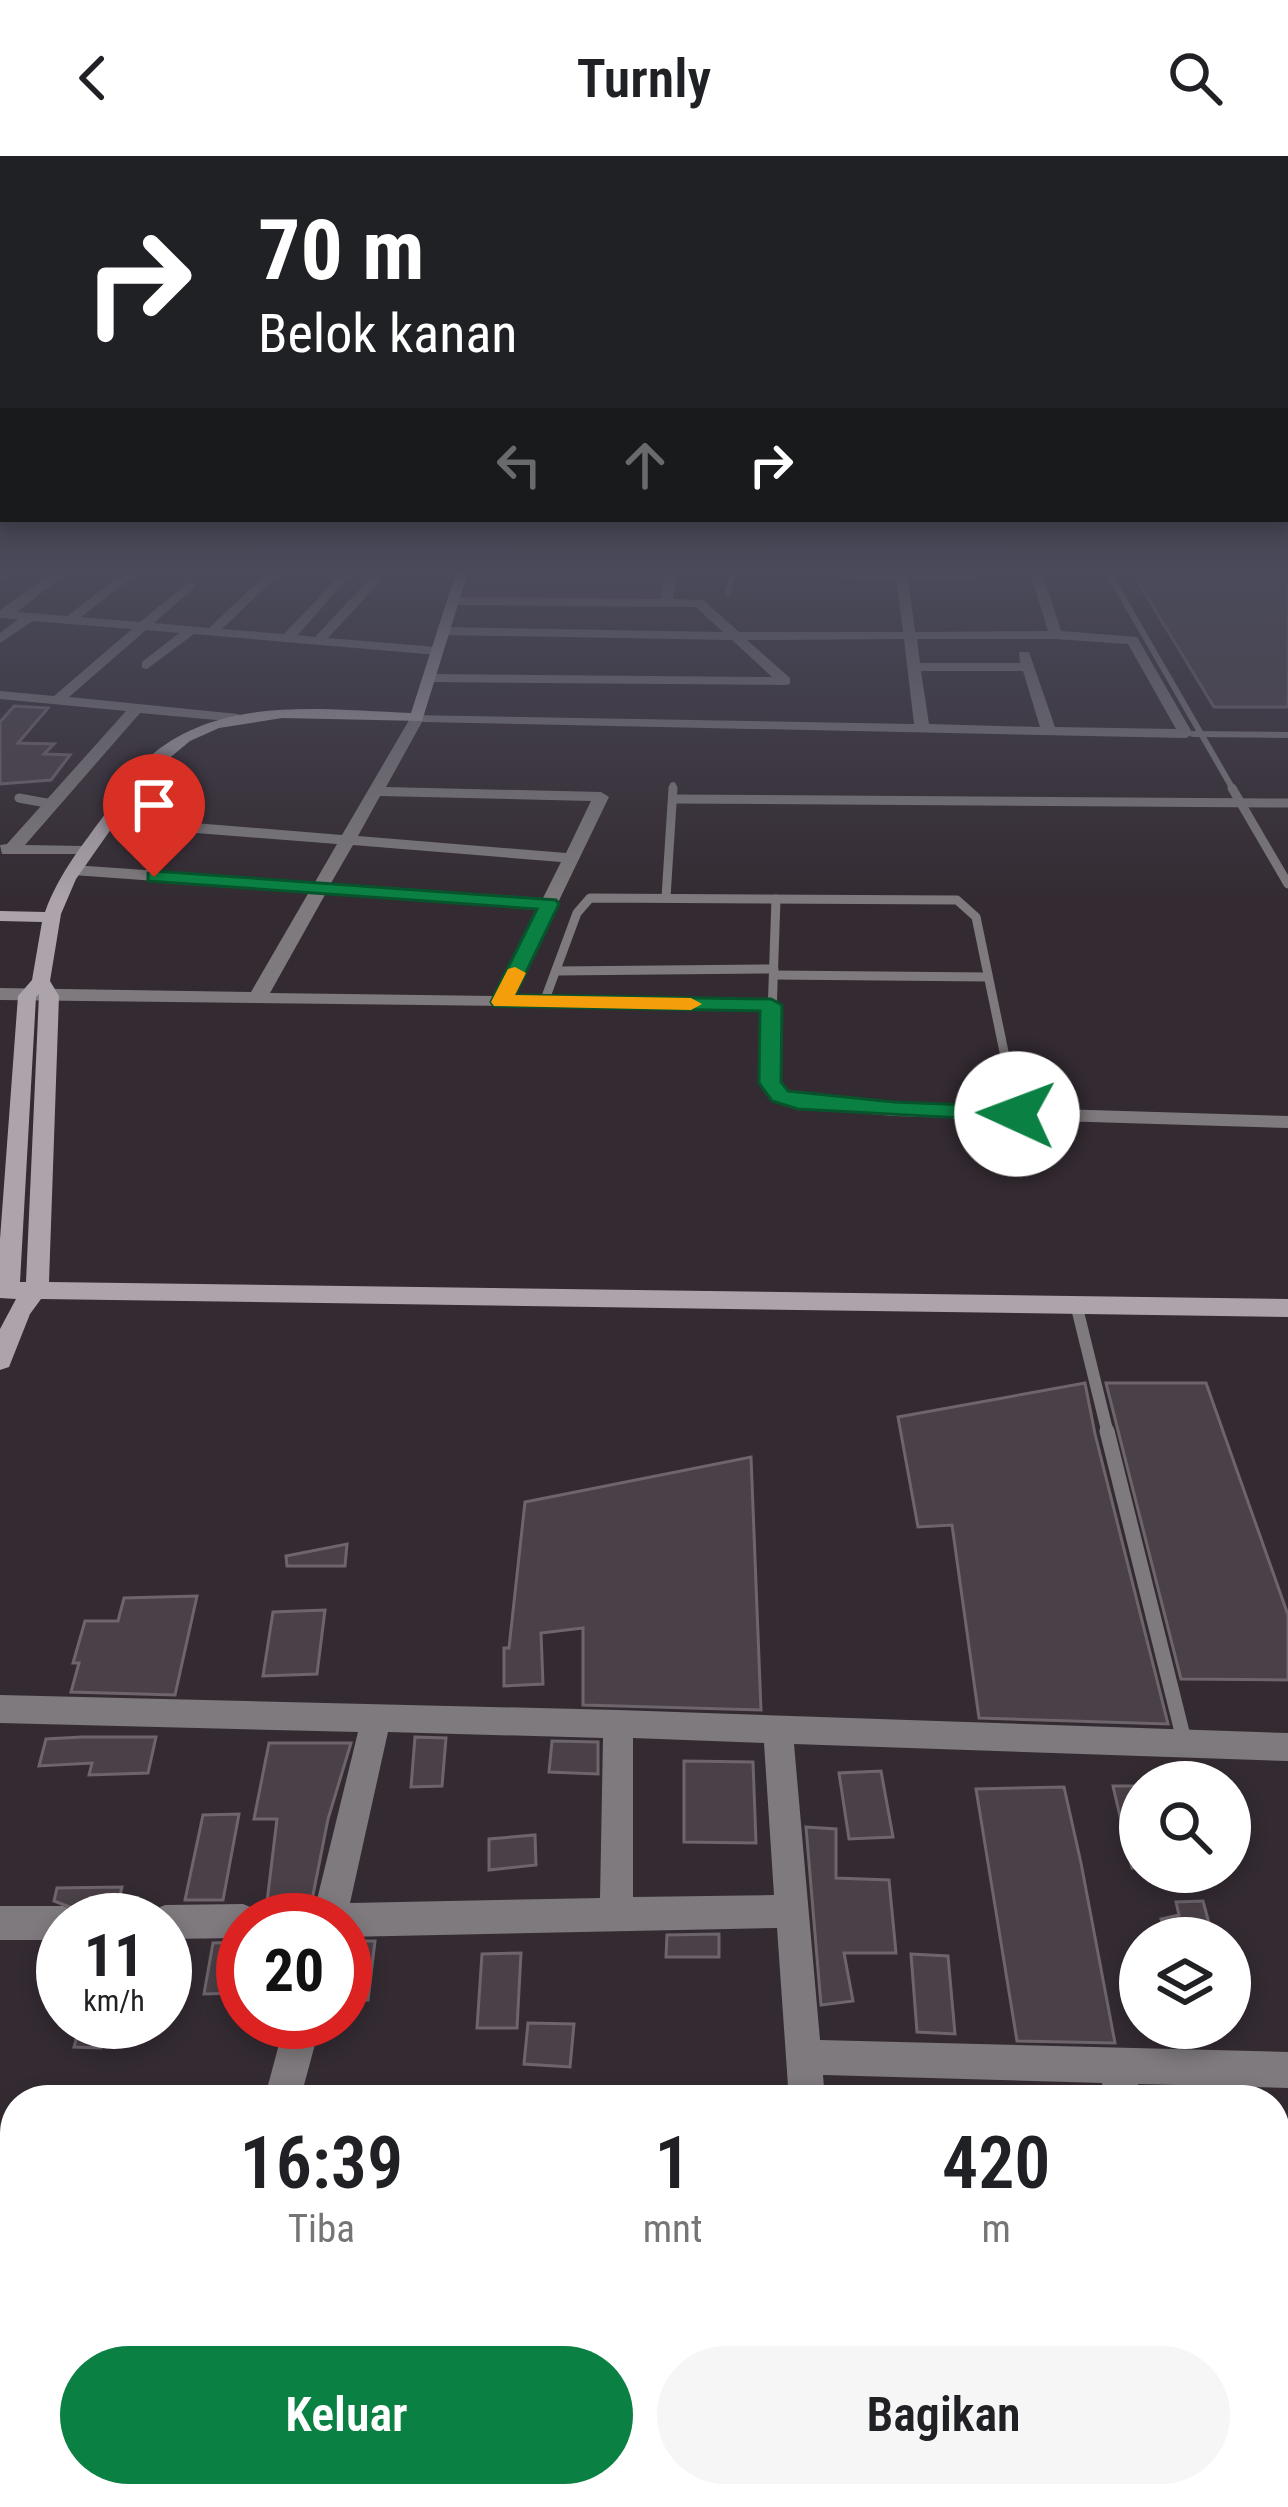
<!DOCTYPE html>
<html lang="id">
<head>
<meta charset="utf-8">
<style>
	:root { --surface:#fff; --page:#f6f6f6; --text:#202124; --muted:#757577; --accent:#0b8043 }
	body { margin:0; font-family:"Roboto Condensed",sans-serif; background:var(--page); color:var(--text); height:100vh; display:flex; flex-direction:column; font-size:45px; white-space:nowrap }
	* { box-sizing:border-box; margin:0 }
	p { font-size:39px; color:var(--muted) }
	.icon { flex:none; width:66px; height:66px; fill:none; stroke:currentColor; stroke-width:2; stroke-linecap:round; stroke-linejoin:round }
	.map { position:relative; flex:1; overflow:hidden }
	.drawer { position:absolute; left:0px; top:1929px; width:1290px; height:423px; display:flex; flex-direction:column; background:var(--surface); border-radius:48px 48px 0 0; box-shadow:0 6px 18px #0003 }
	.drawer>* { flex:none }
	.top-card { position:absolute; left:0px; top:0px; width:1290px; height:366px; box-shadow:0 6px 18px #0003; background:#202124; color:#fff; overflow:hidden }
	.buttons { position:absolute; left:1119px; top:1605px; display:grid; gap:24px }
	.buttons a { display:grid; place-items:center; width:132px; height:132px; border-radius:50%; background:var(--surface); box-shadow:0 6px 18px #0003; font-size:60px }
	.speed { position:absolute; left:36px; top:1737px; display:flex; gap:24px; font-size:60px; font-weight:700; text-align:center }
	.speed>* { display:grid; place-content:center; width:156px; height:156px; border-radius:50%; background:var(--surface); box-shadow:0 6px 18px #0003; line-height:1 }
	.speed small { font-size:30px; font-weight:400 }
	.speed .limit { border:18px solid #d22; background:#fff; color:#111 }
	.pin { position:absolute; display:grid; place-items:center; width:102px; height:102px; color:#fff; margin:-123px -51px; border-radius:50% 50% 50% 0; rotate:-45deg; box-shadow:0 0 12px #0007 }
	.pin .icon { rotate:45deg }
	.me { position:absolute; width:132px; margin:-66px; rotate:272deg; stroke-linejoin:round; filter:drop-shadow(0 0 9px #0008) }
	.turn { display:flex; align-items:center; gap:42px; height:252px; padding:0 60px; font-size:54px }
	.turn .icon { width:156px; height:156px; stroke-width:2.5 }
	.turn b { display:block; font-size:84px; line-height:102px }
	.lanes { display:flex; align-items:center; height:114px; padding:0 60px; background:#0003; justify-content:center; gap:60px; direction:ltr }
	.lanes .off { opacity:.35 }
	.eta { display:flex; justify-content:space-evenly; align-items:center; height:204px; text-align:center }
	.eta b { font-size:72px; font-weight:600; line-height:84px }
	.button { display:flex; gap:24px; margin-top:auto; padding:24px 60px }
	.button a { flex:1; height:138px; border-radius:72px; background:var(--accent); color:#fff; font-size:48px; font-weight:600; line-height:138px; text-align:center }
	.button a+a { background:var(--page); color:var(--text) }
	header { display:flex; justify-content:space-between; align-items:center; height:156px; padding:0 60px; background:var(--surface); font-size:54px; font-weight:600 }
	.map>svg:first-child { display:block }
</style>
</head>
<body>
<header><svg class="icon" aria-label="back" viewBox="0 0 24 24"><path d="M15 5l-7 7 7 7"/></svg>Turnly<svg class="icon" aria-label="search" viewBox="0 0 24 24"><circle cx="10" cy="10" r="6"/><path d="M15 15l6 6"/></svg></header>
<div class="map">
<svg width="1288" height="2351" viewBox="0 0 1288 2351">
	<rect width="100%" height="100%" fill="#342b32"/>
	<polygon fill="#54364e" points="468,416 664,416 663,444 461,441"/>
	<g fill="#4a4047" stroke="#6e646c" stroke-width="3">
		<polygon points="1132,416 1288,416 1288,551 1214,551"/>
		<polygon points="14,550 48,552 18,587 54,588 44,598 70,599 51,624 0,628 0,566"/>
		<polygon points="1085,1227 1095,1278 1168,1568 979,1562 952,1369 918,1371 898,1261"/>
		<polygon points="1106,1227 1206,1227 1288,1459 1288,1524 1181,1523"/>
		<polygon points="751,1301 761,1554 583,1549 583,1472 541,1477 543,1528 504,1530 504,1492 509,1492 525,1346"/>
		<polygon points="347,1388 345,1410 287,1410 286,1400"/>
		<polygon points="197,1440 175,1539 71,1536 79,1507 73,1507 85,1465 118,1465 124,1442"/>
		<polygon points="325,1454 317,1518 263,1520 273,1456"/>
		<polygon points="82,1581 156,1581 148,1617 89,1619 92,1607 39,1610 46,1583"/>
		<polygon points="415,1581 446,1582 442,1630 411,1631"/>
		<polygon points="552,1585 598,1586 598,1618 549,1616"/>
		<polygon points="269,1587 351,1587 328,1663 312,1744 267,1746 277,1663 254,1663"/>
		<polygon points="684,1605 753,1606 756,1687 684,1686"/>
		<polygon points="881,1615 893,1681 849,1683 839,1617"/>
		<polygon points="1113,1630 1140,1630 1140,1711 1132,1712"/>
		<polygon points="1064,1631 1081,1707 1115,1887 1017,1885 976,1633"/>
		<polygon points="239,1658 223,1744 185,1744 203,1659"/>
		<polygon points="806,1671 836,1673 836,1722 889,1724 896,1797 844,1797 853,1845 821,1849"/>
		<polygon points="535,1679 536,1709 489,1714 489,1683"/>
		<polygon points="122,1731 116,1755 80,1755 54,1745 57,1732"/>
		<polygon points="1203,1745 1213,1782 1169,1782 1161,1763 1179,1759 1176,1746"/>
		<polygon points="719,1778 719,1801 666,1801 667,1779"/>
		<polygon points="345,1785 375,1785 368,1844 345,1844"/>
		<polygon points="243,1786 243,1837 204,1838 213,1787"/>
		<polygon points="521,1797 517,1872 477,1872 482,1798"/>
		<polygon points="911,1798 948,1800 955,1878 917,1876"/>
		<polygon points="81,1866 108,1866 101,1892 74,1891"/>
		<polygon points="528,1867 574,1868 570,1911 524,1908"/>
	</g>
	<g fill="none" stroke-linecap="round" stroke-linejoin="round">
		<g stroke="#7e7a7d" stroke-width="6">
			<polyline points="1108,416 1234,635"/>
			<polyline points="728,437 733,416"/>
			<polyline points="1193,578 1288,579"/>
			<polyline points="673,635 673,629"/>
		</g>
		<g stroke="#7e7a7d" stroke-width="9">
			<polyline points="1232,632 1288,728"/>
			<polyline points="19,642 52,648"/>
			<polyline points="673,643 1288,647"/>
			<polyline points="666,741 673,632"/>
			<polyline points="557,815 774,813"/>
			<polyline points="774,819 988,821"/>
			<polyline points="501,846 771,849"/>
			<polyline points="544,846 577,757 590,742 957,744 976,761 1008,915"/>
			<polyline points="770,915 776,743"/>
		</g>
		<g stroke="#7e7a7d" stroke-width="12">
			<polyline points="770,912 770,927 780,940 798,946 894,954 1288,966"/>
			<polyline points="1008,912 1017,958"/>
			<polyline points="1076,1148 1108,1278"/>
		</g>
		<polyline stroke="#7e7a7d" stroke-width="15" points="1107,1275 1184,1584"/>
		<g fill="#7e7a7d" fill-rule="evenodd">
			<polygon points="15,416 0,427 1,416"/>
			<polygon points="54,416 68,416 17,456 67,460 125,416 139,416 81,461 140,466 191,424 195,431 154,467 209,472 268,416 281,416 222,473 284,478 343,416 353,416 298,479 315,481 376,416 389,416 328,482 437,491 444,495 437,499 194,478 147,513 142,512 142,506 179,477 146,474 69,541 238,558 245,562 238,566 140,557 25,689 83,690 91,695 89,698 2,698 0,689 7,688 126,555 0,543 0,535 54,540 132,473 33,465 0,487 0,477 18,463 0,462 0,454"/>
			<path d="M664 416H676L673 443 703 444 739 476H903L896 422 806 420 800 416H971L975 423 908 422 915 476 1048 475 1030 416H1042L1061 475 1137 481 1193 578 1186 582 422 566 386 631 601 636 609 641 508 850 0 844V832L251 836 309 736 73 719 65 714 73 709 315 726 337 688 108 670 100 665 108 660 342 679 412 559 914 568 904 483 747 484 790 522V528L785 529 430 526 423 522 430 518 772 521 732 484 445 479 439 475 445 471 723 476 696 451 455 449 449 445 455 441 661 443ZM917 483H1056L1128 488 1176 573 1055 571 1029 496H1019L1020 507H920ZM921 515H1023L1040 571 929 568ZM380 640 591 645 566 697 358 680ZM353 689 561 706 543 742 331 727ZM326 737 538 752 494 840 270 837Z"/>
			<path d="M0 1539 618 1554 1288 1577V1605L794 1588 820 1884 1288 1896V1932L1138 1928 1141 1944H1105L1102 1927 823 1919 825 1944H789L777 1772 345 1781V1764H312L358 1576 0 1567ZM388 1576 603 1582 600 1742 350 1747ZM633 1582 764 1587 774 1739 633 1741Z"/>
			<polygon points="243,1748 255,1753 259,1764 243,1764 243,1782 165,1783 165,1764 149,1764 153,1754 165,1749"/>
			<polygon points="0,1750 63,1750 75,1755 78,1764 63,1764 63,1784 0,1784"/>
			<polygon points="285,1866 321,1866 300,1944 264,1944"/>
			<polygon points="152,2337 194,2337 190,2351 148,2351"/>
			<polygon points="839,2337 881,2337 884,2351 842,2351"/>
			<polygon points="1187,2337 1229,2337 1232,2351 1190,2351"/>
		</g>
		<path fill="#aca4aa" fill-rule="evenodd" d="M456 416H468L422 565 282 562 219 572 190 585 149 619 76 723 61 758 50 825 59 840 49 1126 1288 1143V1161L41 1143 30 1158 9 1211 0 1214V1173L16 1143 0 1142V1083L18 840 32 824 42 766 0 765V755L45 756C59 717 84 687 108 654 122 635 135 613 154 597 226 539 325 554 411 557ZM39 838 26 1126H20L36 841Z"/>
	</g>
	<linearGradient id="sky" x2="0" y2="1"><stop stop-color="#1d181c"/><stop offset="0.56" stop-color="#4a4a5a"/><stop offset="1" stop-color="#4a4a5a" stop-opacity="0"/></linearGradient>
	<rect width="1288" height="745" fill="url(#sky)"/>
	<polygon fill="#0b8043" stroke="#07532c" stroke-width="3" points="154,715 556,744 559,748 515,839 771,843 782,849 781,926 788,935 894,946 1017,951 1029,958 1017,965 798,953 772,945 759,927 760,855 494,850 491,846 537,753 148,725 148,717"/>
	<polygon fill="#f59e0b" points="515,811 526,817 515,839 691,842 702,848 691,854 494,850 491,846 508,813"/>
</svg>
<div class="buttons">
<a><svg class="icon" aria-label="search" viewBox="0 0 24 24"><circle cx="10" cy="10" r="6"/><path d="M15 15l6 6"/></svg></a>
<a><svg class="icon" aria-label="layers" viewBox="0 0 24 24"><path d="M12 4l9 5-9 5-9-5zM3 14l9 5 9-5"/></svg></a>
</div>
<div class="speed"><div>11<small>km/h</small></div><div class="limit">20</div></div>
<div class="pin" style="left:154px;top:721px;background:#d93025"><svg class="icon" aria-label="arrive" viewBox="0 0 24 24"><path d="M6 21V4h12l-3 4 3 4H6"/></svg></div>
<svg class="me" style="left:1017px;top:958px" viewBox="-20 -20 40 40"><circle r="19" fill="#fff"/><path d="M0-13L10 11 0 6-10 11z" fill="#0b8043"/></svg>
<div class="top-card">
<div class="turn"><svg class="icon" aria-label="right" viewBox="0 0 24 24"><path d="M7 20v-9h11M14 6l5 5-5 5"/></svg><div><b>70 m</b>Belok kanan</div></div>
<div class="lanes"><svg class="icon off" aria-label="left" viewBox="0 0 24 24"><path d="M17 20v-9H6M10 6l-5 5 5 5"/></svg><svg class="icon off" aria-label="ahead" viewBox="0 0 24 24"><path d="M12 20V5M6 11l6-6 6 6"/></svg><svg class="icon" aria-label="right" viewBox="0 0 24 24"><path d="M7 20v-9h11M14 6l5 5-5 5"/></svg></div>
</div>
<section class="drawer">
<div class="eta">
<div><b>16:39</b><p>Tiba</p></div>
<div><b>1</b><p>mnt</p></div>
<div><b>420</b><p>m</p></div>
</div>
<div class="button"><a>Keluar</a><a>Bagikan</a></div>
</section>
</div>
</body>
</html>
